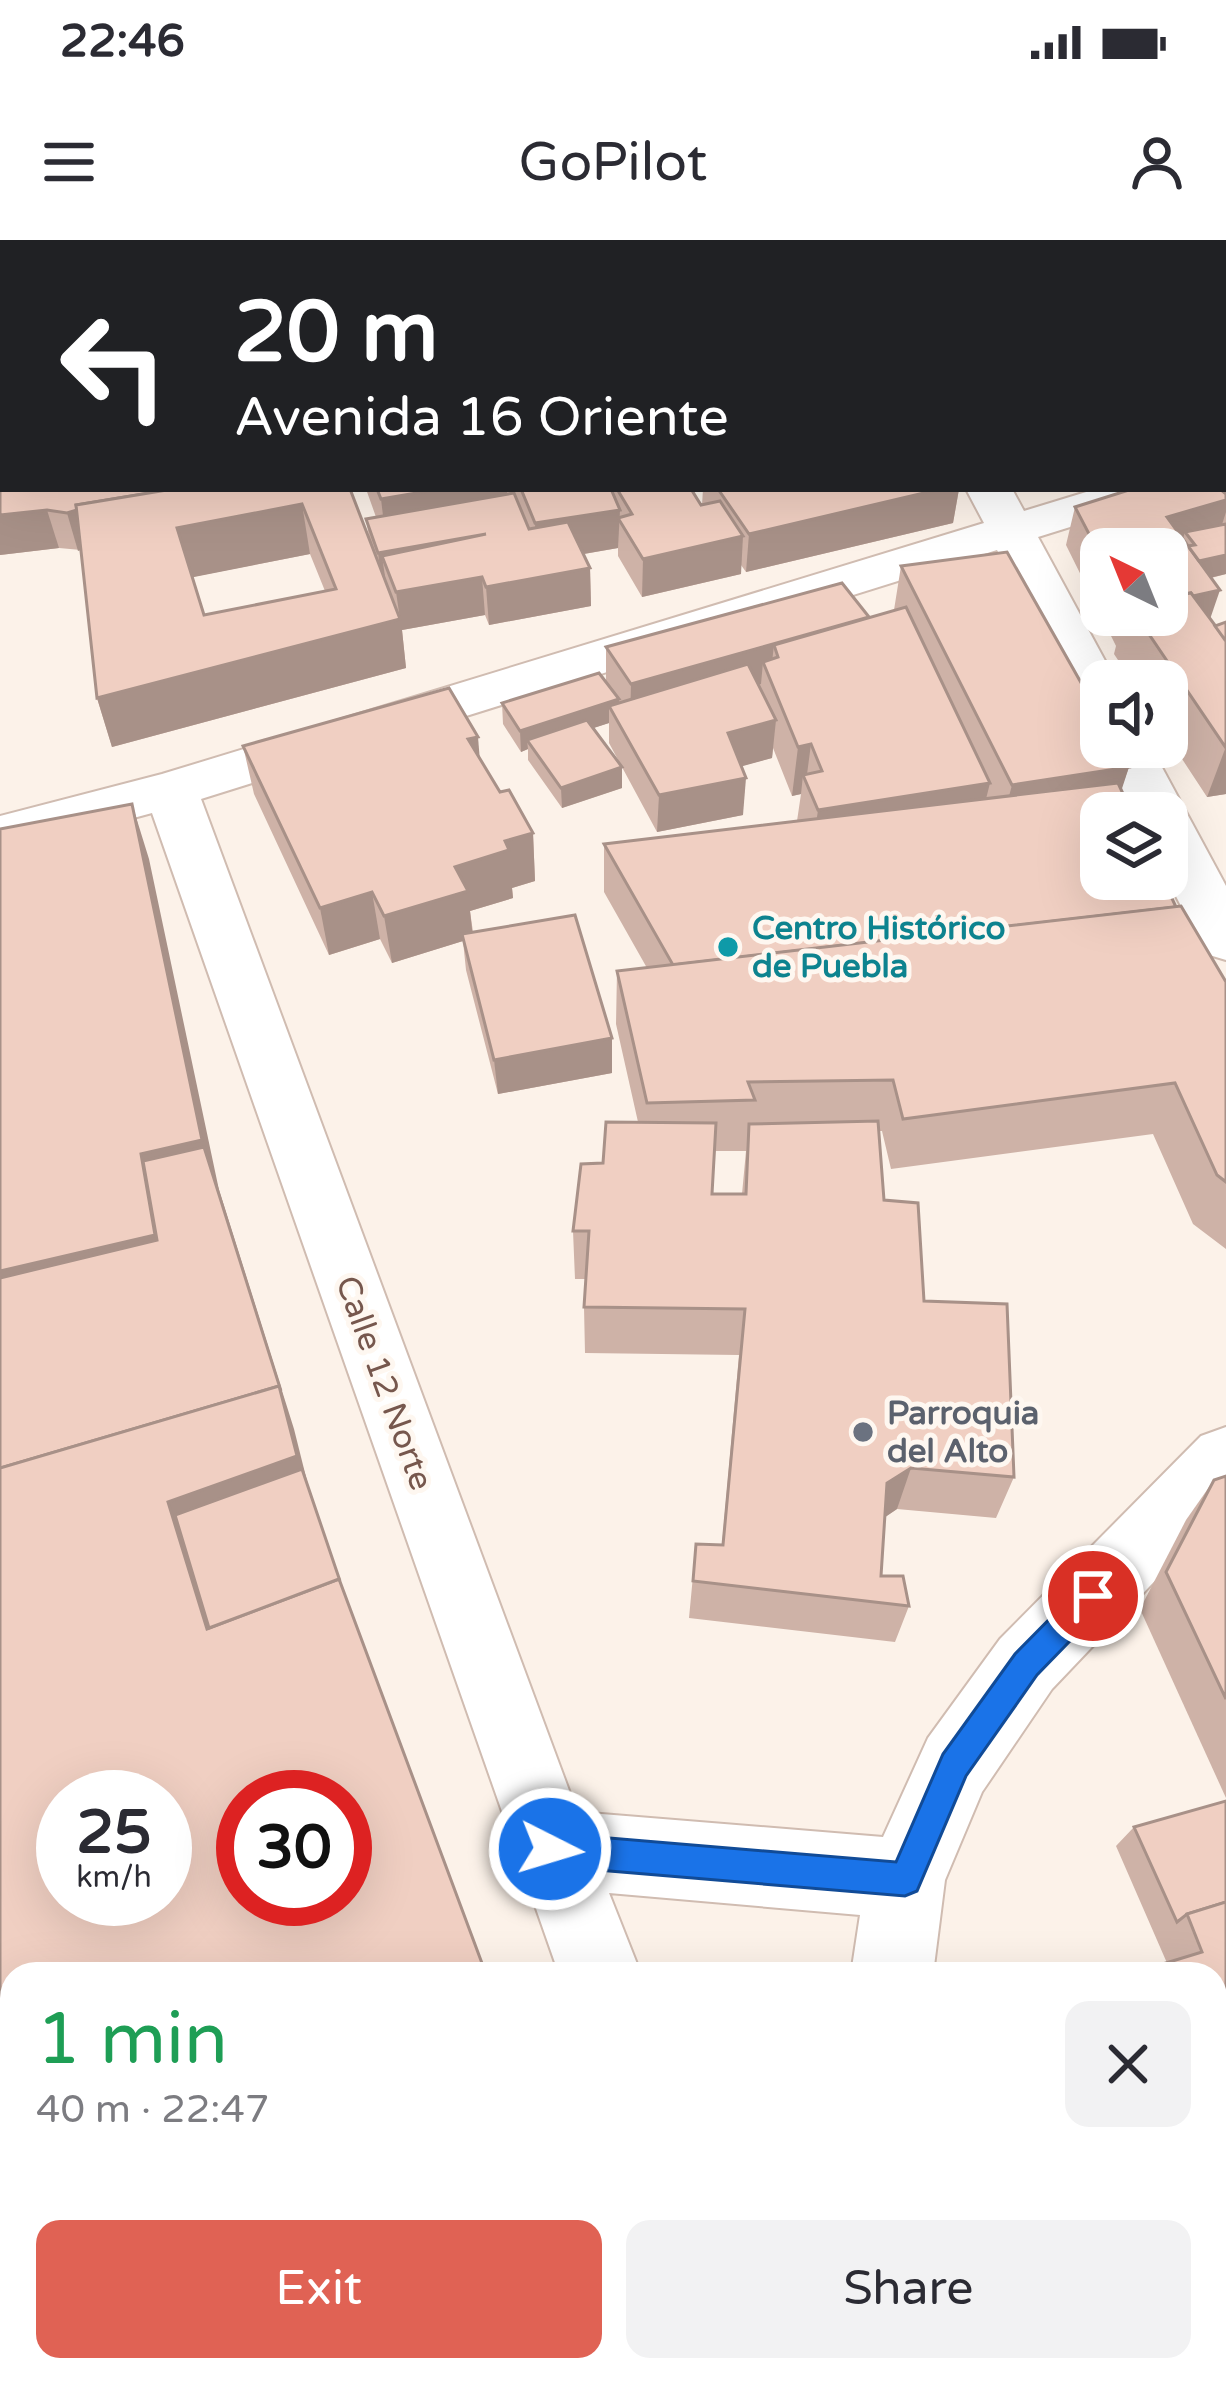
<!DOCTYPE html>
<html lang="en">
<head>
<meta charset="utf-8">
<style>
	:root { --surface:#fff; --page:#f2f2f3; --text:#2b2b33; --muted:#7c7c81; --accent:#e06254 }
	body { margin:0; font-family:"Varela Round",sans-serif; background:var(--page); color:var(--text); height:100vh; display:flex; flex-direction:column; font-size:45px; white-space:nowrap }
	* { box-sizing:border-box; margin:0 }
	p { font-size:39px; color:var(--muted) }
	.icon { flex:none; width:66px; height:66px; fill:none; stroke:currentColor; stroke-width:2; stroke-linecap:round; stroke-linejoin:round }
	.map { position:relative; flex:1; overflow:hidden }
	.details { position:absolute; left:0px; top:1722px; width:1227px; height:420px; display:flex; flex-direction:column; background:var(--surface); border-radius:36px 36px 0 0; box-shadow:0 12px 48px #0002 }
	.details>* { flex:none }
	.top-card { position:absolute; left:0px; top:0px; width:1227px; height:252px; box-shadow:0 12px 48px #0002; background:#202124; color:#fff; overflow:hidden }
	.needle { width:78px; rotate:317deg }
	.buttons { position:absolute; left:1080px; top:288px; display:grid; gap:24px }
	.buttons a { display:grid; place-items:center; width:108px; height:108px; border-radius:24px; background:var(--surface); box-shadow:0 12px 48px #0002; font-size:60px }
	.speed { position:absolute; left:36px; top:1530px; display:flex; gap:24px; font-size:60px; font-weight:700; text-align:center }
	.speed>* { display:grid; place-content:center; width:156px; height:156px; border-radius:50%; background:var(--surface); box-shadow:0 12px 48px #0002; line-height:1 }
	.speed small { font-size:30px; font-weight:400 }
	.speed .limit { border:18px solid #d22; background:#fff; color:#111 }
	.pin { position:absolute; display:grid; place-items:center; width:102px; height:102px; color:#fff; margin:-51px; border:6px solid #fff; border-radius:50%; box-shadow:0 3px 12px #0007 }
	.me { position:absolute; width:132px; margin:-66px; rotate:95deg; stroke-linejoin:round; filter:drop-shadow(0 0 9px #0008) }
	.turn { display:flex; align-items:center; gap:42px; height:252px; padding:0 36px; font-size:54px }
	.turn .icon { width:156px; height:156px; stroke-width:2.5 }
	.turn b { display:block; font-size:84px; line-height:102px }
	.round { display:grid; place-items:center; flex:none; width:126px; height:126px; border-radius:24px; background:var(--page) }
	.summary { display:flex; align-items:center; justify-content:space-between; height:204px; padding:0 36px }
	h1 { font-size:72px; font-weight:600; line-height:90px; color:#1e9e55 }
	.primary-button { display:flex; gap:24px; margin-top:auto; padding:24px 36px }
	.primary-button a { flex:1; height:138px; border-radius:24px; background:var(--accent); color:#fff; font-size:48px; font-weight:600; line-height:138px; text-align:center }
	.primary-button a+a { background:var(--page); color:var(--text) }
	.status { display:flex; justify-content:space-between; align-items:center; height:84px; padding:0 60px; background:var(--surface); direction:ltr }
	.status svg { height:33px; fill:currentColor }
	header { display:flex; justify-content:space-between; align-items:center; height:156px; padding:0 36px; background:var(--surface); font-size:54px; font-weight:600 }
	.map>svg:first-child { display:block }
</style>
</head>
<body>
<div class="status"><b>22:46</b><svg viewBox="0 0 49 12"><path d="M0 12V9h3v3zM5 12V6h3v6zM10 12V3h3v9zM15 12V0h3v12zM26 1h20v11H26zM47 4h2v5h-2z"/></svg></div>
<header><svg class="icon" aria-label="menu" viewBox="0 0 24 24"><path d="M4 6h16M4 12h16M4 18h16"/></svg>GoPilot<svg class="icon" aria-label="person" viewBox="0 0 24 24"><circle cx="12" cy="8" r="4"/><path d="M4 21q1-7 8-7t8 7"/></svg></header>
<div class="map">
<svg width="1226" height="2142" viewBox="0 0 1226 2142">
	<rect width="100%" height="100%" fill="#fcf2e9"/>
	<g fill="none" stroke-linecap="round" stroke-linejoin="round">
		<g stroke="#d0bcb1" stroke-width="4">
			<g id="minor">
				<polygon points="831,0 871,0 873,3 833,3"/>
				<polygon points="966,249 1012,249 1024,271 1096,249 1167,249 1160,259 1038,297 1116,441 1101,441 1101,478 1083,473 1075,461 997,310 201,559 577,1572 883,1597 928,1498 1000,1399 1201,1196 1226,1187 1226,1266 1052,1449 982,1552 945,1640 933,1734 851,1734 860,1675 609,1653 641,1734 559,1734 152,573 0,614 0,576 162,534 984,283"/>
				<polygon points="1101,504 1151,507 1226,646 1226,720 1206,714 1167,639 1167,573 1133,573"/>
				<polygon points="711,2130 803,2130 807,2142 715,2142"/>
				<polygon points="874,2130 966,2130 968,2142 876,2142"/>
			</g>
		</g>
		<g stroke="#d0bcb1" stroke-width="4">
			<polygon id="tertiary" points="156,0 208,0 154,3"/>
		</g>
		<use href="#minor" fill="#fff" fill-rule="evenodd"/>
		<use href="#tertiary" fill="#fff" fill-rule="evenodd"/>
	</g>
	<g fill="#ceb2a7" fill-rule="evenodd">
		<polygon points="385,0 814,0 814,3 386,3"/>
		<polygon points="891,0 966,0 965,3 893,3"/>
		<polygon points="3,22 3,242 2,242 0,236 0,52 2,52 0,46"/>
		<path d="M1224 218H1226V334L1211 338 1210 380 1215 386 1226 382V554L1207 557 1167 496V441H1132L1114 414 1116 406 1066 305 1075 267 1132 249H1224ZM1101 309 1167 375H1101Z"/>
		<path d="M0 245 3 249H350L369 297 366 279 376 277 366 249H691L702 265 703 249H959L953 283 746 332 741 325V334L642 357 618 316V308L584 314 590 328 591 366 489 385 485 375 402 390 406 428 112 507 97 458 81 310 59 308 0 315ZM310 314 325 351 204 375 192 337Z"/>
		<path d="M901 326 1129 527 1121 549 1176 667 1226 742V1009L1193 984 1153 894 891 929 882 891H879L884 960 924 1061 1014 1237 996 1278 897 1269 885 1277 881 1336 909 1366 895 1402 689 1378 696 1304 722 1305 739 1115 585 1113 584 1067 586 1039H575L573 991 603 923 638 882 616 784 617 731 647 728 604 652V604L797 581 801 554 792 556 773 508 772 518 741 526 743 575 657 592 609 503V483L593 488 622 548 562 568 528 520V509L521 512 503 484 502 463 606 442V407L869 377 894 370ZM714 911H746L742 954H712Z"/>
		<polygon points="243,506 480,518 500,552 533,593 535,641 512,648 513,658 470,671 473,692 612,798 612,833 498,854 466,730 463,701 392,723 380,699 329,715 254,554"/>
		<polygon points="1226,1236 1226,1558 1140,1369 1186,1280 1214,1240"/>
		<polygon points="1226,1561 1226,2142 1088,2142 1084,2130 1215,2130 1167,1723 1116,1606 1134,1587"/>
	</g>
	<g fill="#a89188">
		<rect x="216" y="0" width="79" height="3"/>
		<polygon points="0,91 3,91 3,130 0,121"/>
		<polygon points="440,249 509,249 507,251 509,288 387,309 381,259"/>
		<polygon points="941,249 959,249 953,283 746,332 749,294"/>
		<polygon points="1226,260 1226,272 1218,297 1185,292 1180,308 1167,277"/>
		<polygon points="94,264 104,302 78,311 67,273"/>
		<polygon points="302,264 310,314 189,338 177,288"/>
		<polygon points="47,270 59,308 0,315 0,275"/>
		<polygon points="620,270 618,308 537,322 535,283"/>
		<polygon points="486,294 382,316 387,350 383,351 378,313"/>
		<polygon points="743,296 741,334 642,357 643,319"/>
		<polygon points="1226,315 1226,334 1184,344 1191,323"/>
		<polygon points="590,328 591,366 489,385 486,347"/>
		<polygon points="482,337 485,375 402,390 406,428 112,507 97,458 400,379 396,352"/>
		<polygon points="1220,350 1207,388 1167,361"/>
		<polygon points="869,377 774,405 770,440 763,422 761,444 630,482 631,444"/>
		<polygon points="619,459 619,480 609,466 609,483 533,508 527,500 528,509 521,512 520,491"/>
		<polygon points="776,480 772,518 725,531 728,493"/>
		<polygon points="478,497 482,546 468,499"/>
		<polygon points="811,504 806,542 803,535 801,554 792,556 798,507"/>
		<polygon points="1226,508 1226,554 1207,557 1225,509"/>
		<polygon points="622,527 622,548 562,568 561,548"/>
		<polygon points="1129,527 1114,573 999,594 1012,545"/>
		<polygon points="746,538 743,575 657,592 659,555"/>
		<polygon points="990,543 978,591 811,619 818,570"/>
		<polygon points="132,564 149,619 219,950 294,1189 311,1257 352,1376 207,1389 168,1262 174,1042 0,1084 0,1031 141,914"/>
		<polygon points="533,593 535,641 512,648 513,658 470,671 473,698 462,694 463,701 392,723 384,676 455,627 505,601"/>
		<polygon points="372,652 380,699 329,715 320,668"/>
		<polygon points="612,798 612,833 498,854 494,820"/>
		<polygon points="911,1228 897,1269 875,1284 887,1243"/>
		<polygon points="261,2130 282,2130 252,2142 232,2142"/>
	</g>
	<g fill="#f0cfc2" stroke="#a89188" stroke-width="3" fill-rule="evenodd">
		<polygon points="126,0 166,0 166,3 109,3"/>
		<rect x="181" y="0" width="35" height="3"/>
		<polygon points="392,0 536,0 538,3 393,3"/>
		<polygon points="536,0 814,0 770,0 751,3 538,3"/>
		<polygon points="906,0 943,0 945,3 908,3"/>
		<polygon points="1025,0 1086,0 1089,3 1012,3"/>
		<polygon points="3,22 3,49 2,50 0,23"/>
		<polygon points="1224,39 1226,41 1226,63 1224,63"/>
		<rect x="0" y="52" width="3" height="39"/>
		<polygon points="1224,70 1226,70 1226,119 1224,120"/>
		<polygon points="3,116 3,203 0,203 0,117"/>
		<polygon points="1224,134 1226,136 1226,159 1224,159"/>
		<polygon points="0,245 3,245 3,249 168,250 76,265 77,270 67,273 47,270 0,275"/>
		<path d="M173 249H350L400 379 97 458 76 265ZM302 264 336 349 204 375 177 288Z"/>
		<polygon points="377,249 440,249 381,259"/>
		<polygon points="521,249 611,249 620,270 535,283"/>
		<polygon points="617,249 691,249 701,265 720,261 743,296 643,319 618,278 632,274"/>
		<polygon points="718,249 941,249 749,294"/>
		<polygon points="1132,249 1220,249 1226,254 1226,260 1167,277 1220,350 1193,356 1191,353 1167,357 1167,309 1101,309 1101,317 1075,267"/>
		<polygon points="514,253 529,289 568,282 590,328 486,347 482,337 396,352 382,316 486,294 378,313 366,279"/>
		<polygon points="1226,284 1226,315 1199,321 1188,306 1195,305 1185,292"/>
		<polygon points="1007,312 1101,478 1101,507 1117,507 1129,527 1012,545 901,326"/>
		<polygon points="842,343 869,377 631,444 606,407"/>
		<polygon points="1191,353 1226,400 1226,508 1136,375 1167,375 1167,357"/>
		<polygon points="906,367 990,543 818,570 803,535 822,531 811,504 798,507 763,422 778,417 774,405"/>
		<polygon points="1226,382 1226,400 1225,400 1215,386"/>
		<polygon points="748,424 776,480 728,493 746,538 659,555 609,466"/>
		<polygon points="599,433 619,459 520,491 502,463"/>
		<polygon points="449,448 478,497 468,499 500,552 509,550 533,593 505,601 509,610 455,627 468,651 384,676 372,652 320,668 243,506"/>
		<polygon points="587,480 622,527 561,548 527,500"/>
		<polygon points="1118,543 1132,573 1101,573 1101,639 1163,639 1176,667 673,725 604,604"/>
		<polygon points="132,564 202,900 141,914 155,995 0,1031 0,589"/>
		<polygon points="1181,666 1226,742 1226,942 1217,935 1175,843 903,879 893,840 748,842 755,860 647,863 617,731"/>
		<polygon points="575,675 612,798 494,820 462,694"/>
		<polygon points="878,881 884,960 918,963 924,1061 1007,1064 1014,1237 911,1228 887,1243 881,1336 903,1336 909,1366 693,1341 696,1304 723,1305 745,1069 584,1067 589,991 573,991 581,924 603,923 606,882 716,883 712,954 746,954 749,884"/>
		<polygon points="204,907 281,1151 279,1146 0,1228 0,1038 157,1000 143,921"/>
		<path d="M279 1146 297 1216 168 1262 207 1389 339 1339 486 1734H12V2130H262L232 2142H0V1228ZM63 1557H165V1659H63ZM243 1557H345V1659H243Z"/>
		<polygon points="302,1229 340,1341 339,1339 209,1388 175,1275"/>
		<polygon points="1226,1236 1226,1459 1166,1332 1214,1240"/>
		<polygon points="1226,1561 1226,1662 1187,1674 1177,1682 1134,1587"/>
		<polygon points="1226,1662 1226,2142 1118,2142 1113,2130 1215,2130 1215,1734 1130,1734 1202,1712 1187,1674"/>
		<polygon points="264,2130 626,2130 630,2142 266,2142"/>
	</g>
	<polygon fill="#1a73e8" stroke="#114b97" stroke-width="3" points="1093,1342 1104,1346 1108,1356 1104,1366 1037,1435 966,1536 917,1651 905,1656 550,1626 539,1621 534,1609 539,1598 550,1593 896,1622 943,1514 1015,1414 1082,1346"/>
	<circle fill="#0f9aa8" stroke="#fef7f0" stroke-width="4.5" cx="728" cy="707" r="12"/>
	<circle fill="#6b7280" stroke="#fef7f0" stroke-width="4.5" cx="863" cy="1192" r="12"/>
	<g text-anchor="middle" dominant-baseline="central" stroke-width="10" stroke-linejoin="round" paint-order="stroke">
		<g font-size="33" font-weight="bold" fill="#0d838f" stroke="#fef7f0" text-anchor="start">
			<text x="752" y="688">Centro Histórico<tspan x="752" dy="38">de Puebla</tspan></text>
		</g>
		<g font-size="33" fill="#76574d" stroke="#fef7f0">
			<text transform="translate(384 1143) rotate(70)">Calle 12 Norte</text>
		</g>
		<g font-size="33" font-weight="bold" fill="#5b616d" stroke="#fef7f0" text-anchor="start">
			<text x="887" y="1173">Parroquia<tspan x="887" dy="38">del Alto</tspan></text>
		</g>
	</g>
</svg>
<div class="buttons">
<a><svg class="needle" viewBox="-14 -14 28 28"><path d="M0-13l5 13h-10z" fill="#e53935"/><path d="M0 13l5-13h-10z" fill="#7c7c81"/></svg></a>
<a><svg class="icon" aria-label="sound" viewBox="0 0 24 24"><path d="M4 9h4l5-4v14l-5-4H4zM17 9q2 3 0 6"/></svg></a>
<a><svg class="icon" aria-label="layers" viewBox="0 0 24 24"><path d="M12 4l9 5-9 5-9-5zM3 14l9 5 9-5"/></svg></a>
</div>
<div class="speed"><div>25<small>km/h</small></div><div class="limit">30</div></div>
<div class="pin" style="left:1093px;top:1356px;background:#d93025"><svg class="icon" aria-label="arrive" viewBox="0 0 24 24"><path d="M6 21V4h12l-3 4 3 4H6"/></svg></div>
<svg class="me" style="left:550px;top:1609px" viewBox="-20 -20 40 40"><circle r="17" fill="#1a73e8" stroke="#fff" stroke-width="3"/><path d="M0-11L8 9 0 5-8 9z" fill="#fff"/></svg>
<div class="top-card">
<div class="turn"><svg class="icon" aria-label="left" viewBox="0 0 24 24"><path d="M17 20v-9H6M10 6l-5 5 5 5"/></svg><div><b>20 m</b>Avenida 16 Oriente</div></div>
</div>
<section class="details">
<div class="summary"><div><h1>1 min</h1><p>40 m · 22:47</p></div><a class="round"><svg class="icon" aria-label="close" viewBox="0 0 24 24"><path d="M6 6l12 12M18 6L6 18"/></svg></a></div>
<div class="primary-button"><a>Exit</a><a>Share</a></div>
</section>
</div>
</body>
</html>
